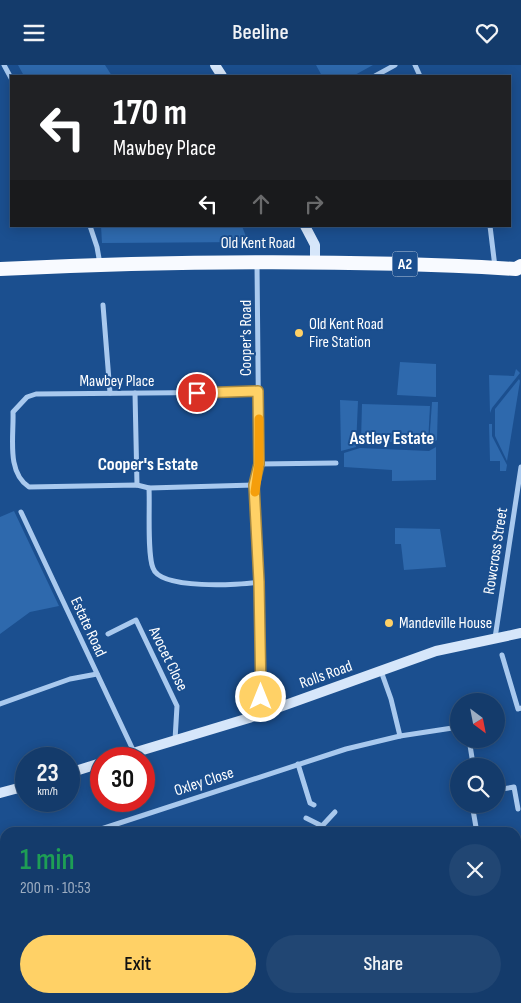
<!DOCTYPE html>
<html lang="en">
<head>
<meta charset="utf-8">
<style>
	:root { --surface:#143b6b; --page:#214673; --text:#f1f3f6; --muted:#9dadc1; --line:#33557e; --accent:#ffd166 }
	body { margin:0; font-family:"Sofia Sans Condensed",sans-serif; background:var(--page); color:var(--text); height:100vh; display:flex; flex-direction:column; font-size:19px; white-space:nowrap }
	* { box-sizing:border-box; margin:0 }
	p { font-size:16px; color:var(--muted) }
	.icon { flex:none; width:28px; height:28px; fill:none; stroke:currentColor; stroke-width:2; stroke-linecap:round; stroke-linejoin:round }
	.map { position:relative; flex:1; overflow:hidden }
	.panel { position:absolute; left:0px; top:762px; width:521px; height:176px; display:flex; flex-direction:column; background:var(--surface); border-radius:15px 15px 0 0; box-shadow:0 2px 12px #0003,0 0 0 1px var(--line) }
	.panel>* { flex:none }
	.guide { position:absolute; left:10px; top:10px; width:501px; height:152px; border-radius:0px; box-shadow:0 2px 12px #0003,0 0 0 1px var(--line); background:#202124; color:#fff; overflow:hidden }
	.needle { width:32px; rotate:148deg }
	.fabs { position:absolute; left:450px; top:628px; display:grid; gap:10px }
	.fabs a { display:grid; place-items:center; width:55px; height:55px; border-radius:50%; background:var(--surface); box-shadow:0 2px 12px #0003,0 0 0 1px var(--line); font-size:25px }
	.speed { position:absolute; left:15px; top:682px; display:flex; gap:10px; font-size:25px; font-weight:700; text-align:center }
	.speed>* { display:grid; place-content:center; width:65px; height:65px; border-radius:50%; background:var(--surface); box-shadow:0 2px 12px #0003,0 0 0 1px var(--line); line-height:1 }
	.speed small { font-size:12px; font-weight:400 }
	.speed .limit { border:8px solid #d22; background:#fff; color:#111 }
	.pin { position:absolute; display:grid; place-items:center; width:42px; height:42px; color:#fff; margin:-21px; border:2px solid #fff; border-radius:50%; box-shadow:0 1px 5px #0007 }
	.me { position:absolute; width:55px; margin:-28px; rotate:0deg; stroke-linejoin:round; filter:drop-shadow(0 0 4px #0008) }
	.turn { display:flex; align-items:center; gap:18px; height:105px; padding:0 20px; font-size:22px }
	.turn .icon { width:65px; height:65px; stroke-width:2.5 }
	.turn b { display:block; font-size:35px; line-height:42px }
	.lanes { display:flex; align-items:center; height:48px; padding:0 20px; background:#0003; justify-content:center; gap:25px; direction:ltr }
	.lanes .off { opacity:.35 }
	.round { display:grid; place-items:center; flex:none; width:52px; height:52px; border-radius:26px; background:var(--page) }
	.summary { display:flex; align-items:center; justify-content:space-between; height:85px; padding:0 20px }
	h1 { font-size:30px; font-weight:600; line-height:38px; color:#1e9e55 }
	.button { display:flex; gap:10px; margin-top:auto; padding:10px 20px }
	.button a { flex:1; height:58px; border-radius:30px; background:var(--accent); color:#111; font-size:20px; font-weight:600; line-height:58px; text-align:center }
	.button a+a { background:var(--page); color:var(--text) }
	header { display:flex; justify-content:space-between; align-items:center; height:65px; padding:0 20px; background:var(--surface); font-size:22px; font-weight:600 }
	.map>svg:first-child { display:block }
</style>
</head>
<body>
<header><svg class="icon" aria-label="menu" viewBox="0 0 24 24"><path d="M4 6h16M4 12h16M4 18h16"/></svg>Beeline<svg class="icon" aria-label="heart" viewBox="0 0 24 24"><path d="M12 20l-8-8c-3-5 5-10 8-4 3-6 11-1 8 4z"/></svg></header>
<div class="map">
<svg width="521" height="938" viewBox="0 0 521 938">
	<rect width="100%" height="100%" fill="#1b4f8f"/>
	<g fill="#2e69ad">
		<polygon points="18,0 105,0 112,11 24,11"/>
		<polygon points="316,0 373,0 353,11 322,11"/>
		<polygon points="101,161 242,161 248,177 102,178"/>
		<polygon points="400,297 436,299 436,332 397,330"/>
		<polygon points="516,304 520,308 492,343 490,348 489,310 514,311"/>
		<polygon points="519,314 520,316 507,396 495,371 495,344"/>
		<polygon points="340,335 358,336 356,382 341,386"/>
		<polygon points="432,337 438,337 437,375 429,380"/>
		<polygon points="362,339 430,341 428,378 361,376"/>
		<polygon points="489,359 492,359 492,371 507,400 506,406 500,406 500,396 490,396"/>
		<polygon points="436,382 436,415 392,416 392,405 344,402 344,388 360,383 429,386"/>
		<polygon points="14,446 59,541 30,547 0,569 0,452"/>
		<polygon points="395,463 440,464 446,502 404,505 401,479 395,479"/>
		<polygon points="5,861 5,934 103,934 104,938 0,938 0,863"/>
	</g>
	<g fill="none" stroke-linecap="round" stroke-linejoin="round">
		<g stroke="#a9c9ee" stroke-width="5">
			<polyline points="4,0 11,13"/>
			<polyline points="415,0 420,11"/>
			<polyline points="375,11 395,0"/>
			<polyline points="90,161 97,182 100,199"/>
			<polyline points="490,161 495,202"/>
			<polyline points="257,199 259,399 254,420 262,648"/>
			<polyline points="103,240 110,328"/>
			<polyline points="135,328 137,420"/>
			<polyline points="259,399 336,398"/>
			<path d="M254 420 149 423 137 420 29 422C6 407 14 371 13 347L27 332 36 329 258 327"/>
			<path d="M149 423C150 441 147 489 153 503 160 525 240 520 259 517"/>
			<polyline points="21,447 134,687"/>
			<polyline points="108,569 136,555 177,641 175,675"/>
			<polyline points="495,573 521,402"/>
			<polyline points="502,590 518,644 521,643"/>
			<polyline points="381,606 391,634 400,671"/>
			<polyline points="0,639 70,614 97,609"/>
			<polyline points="469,674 473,699"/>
			<polyline points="298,699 310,738 314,740"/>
			<polyline points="462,701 482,697"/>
			<polyline points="496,725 514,722 518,744"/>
			<polyline points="472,739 477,768"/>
			<polyline points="306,753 322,761"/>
			<polyline points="89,768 346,684 400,671 459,662"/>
			<polyline points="323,768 322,761 335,747"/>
			<polyline points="516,792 521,791"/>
			<polyline points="0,823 5,820"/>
			<polyline points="516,859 521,857"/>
			<polyline points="114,934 116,938"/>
			<polyline points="437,934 438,938"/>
			<polyline points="292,938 305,934"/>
		</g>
		<g stroke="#d6e6fa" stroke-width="10">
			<polyline points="215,0 222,11"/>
			<polyline points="305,161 315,180 315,196"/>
			<polyline points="113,694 249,653 436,586 521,568"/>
			<polyline points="69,708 101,698"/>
			<polyline points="0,728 26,721"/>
		</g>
		<path stroke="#f8faff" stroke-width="14" d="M0 204C172 196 344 194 516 204L521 201"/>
	</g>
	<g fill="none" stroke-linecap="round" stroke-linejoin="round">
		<g stroke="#a68842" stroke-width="12">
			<polyline id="route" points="197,328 258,326 259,399 254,420 259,517 261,632"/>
		</g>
		<use href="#route" stroke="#ffd166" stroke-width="9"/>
		<polyline stroke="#f59e0b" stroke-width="9" points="255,427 259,399 259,354"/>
	</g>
	<g fill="#ffd166" stroke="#1b4f8f" stroke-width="2">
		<circle cx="299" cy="268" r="5"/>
		<circle cx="389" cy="558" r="5"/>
	</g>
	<g text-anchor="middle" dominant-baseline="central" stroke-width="4" stroke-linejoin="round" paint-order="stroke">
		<rect fill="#1b4f8f" stroke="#bbcadd" stroke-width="1" x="392.5" y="186.5" width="25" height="25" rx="4"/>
		<g font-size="15" font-weight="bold" fill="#fff">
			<text x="405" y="199">A2</text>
		</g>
		<g font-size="16" fill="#fff" stroke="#1b4f8f">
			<text x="258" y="178">Old Kent Road</text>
			<text transform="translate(246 273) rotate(-90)">Cooper's Road</text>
			<text x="117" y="316">Mawbey Place</text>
			<text transform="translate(496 486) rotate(-81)">Rowcross Street</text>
			<text transform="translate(88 562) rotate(65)">Estate Road</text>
			<text transform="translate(168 594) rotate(64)">Avocet Close</text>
			<text transform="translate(326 610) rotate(-20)">Rolls Road</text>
			<text transform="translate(204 717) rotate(-18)">Oxley Close</text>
		</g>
		<g font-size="16" fill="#fff" stroke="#1b4f8f" text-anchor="start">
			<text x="309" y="259">Old Kent Road<tspan x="309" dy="18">Fire Station</tspan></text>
			<text x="399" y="558">Mandeville House</text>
		</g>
		<g font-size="18" font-weight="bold" fill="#fff" stroke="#1b4f8f">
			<text x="392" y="373">Astley Estate</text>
			<text x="148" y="399">Cooper's Estate</text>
		</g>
	</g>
</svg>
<div class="fabs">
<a><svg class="needle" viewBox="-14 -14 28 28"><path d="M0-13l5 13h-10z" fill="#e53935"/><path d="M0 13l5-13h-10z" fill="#9dadc1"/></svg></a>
<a><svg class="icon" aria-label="search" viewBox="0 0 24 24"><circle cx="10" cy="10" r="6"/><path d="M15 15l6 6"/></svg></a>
</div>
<div class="speed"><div>23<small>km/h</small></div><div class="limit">30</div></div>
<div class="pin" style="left:197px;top:328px;background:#d93025"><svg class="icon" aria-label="arrive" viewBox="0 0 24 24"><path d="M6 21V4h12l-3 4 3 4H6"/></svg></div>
<svg class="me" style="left:261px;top:632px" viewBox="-20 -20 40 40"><circle r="17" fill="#ffd166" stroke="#fff" stroke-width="3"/><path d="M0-11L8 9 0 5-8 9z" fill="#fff"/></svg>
<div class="guide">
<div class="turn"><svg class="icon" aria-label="left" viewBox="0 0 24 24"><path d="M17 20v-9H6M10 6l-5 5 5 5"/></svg><div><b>170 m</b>Mawbey Place</div></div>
<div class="lanes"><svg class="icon" aria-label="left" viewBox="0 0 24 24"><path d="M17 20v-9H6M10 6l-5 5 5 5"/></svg><svg class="icon off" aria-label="ahead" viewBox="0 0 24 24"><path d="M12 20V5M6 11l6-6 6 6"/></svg><svg class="icon off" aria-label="right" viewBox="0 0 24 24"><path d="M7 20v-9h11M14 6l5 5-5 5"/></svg></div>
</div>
<section class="panel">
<div class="summary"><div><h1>1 min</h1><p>200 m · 10:53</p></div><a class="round"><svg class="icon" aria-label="close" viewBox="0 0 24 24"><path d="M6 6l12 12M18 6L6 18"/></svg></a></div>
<div class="button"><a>Exit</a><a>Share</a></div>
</section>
</div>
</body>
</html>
